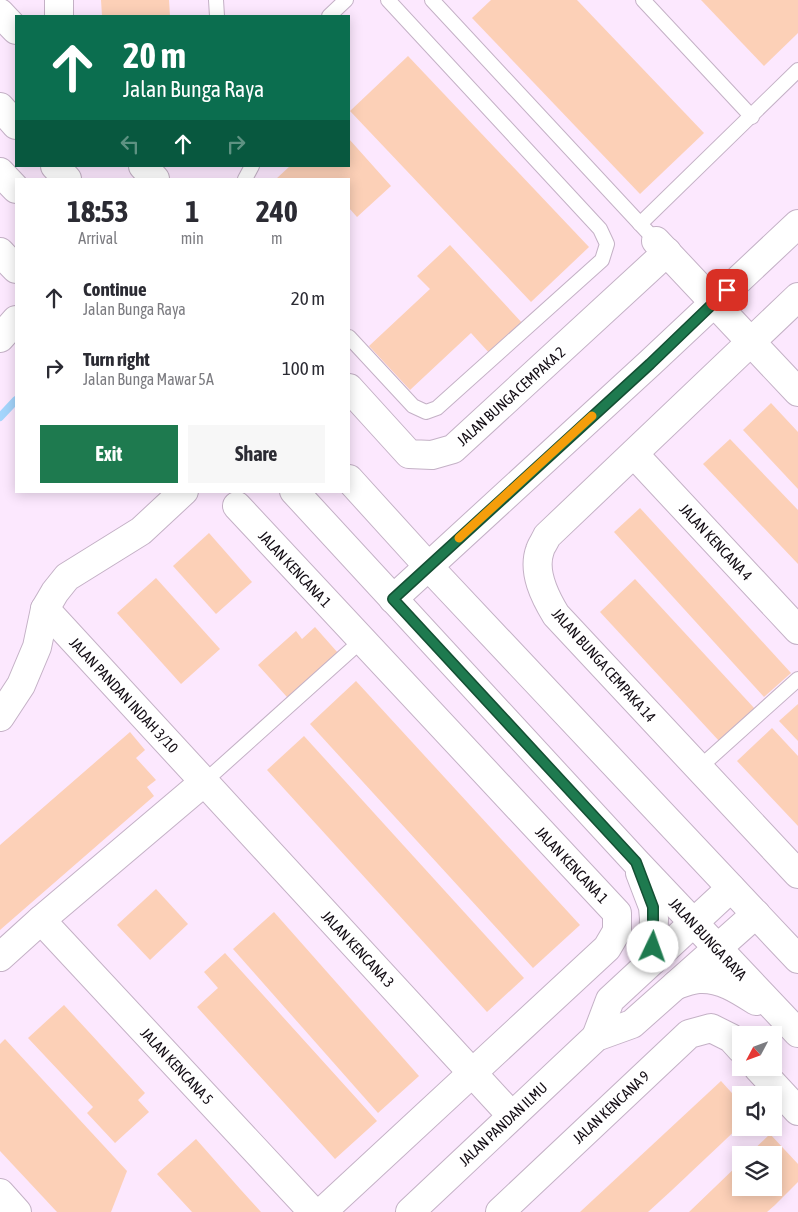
<!DOCTYPE html>
<html lang="en">
<head>
<meta charset="utf-8">
<style>
	:root { --surface:#fff; --page:#f7f7f7; --text:#2b2b33; --muted:#7c7c81; --accent:#1e7a4f }
	body { margin:0; font-family:"Asap Condensed",sans-serif; background:var(--page); color:var(--text); height:100vh; display:flex; flex-direction:column; font-size:19px; white-space:nowrap }
	* { box-sizing:border-box; margin:0 }
	p { font-size:16px; color:var(--muted) }
	.icon { flex:none; width:28px; height:28px; fill:none; stroke:currentColor; stroke-width:2; stroke-linecap:round; stroke-linejoin:round }
	.map { position:relative; flex:1; overflow:hidden }
	.panel { position:absolute; left:15px; top:178px; width:335px; height:315px; display:flex; flex-direction:column; background:var(--surface); border-radius:0px; box-shadow:0 2px 12px #0003 }
	.panel>* { flex:none }
	.banner { position:absolute; left:15px; top:15px; width:335px; height:152px; border-radius:0px; box-shadow:0 2px 12px #0003; background:#0b6e4f; color:#fff; overflow:hidden }
	.needle { width:32px; rotate:229deg }
	.tools { position:absolute; left:732px; top:1026px; display:grid; gap:10px }
	.tools a { display:grid; place-items:center; width:50px; height:50px; border-radius:0px; background:var(--surface); box-shadow:0 2px 12px #0003; font-size:25px }
	.pin { position:absolute; display:grid; place-items:center; width:42px; height:42px; color:#fff; margin:-21px; border-radius:10px; box-shadow:0 2px 8px #0006 }
	.me { position:absolute; width:55px; margin:-28px; rotate:3deg; stroke-linejoin:round; filter:drop-shadow(0 0 4px #0008) }
	.turn { display:flex; align-items:center; gap:18px; height:105px; padding:0 25px; font-size:22px }
	.turn .icon { width:65px; height:65px; stroke-width:2.5 }
	.turn b { display:block; font-size:35px; line-height:42px }
	.lanes { display:flex; align-items:center; height:48px; padding:0 25px; background:#0003; justify-content:center; gap:25px; direction:ltr }
	.lanes .off { opacity:.35 }
	.eta { display:flex; justify-content:space-evenly; align-items:center; height:85px; text-align:center }
	.eta b { font-size:30px; font-weight:700; line-height:35px }
	.action { display:flex; gap:10px; margin-top:auto; padding:10px 25px }
	.action a { flex:1; height:58px; border-radius:0px; background:var(--accent); color:#fff; font-size:20px; font-weight:700; line-height:58px; text-align:center }
	.action a+a { background:var(--page); color:var(--text) }
	ul { padding:0; list-style:none }
	li { display:flex; align-items:center; gap:15px; height:70px; padding:0 25px }
	li div { flex:1 }
	li b { display:block; font-size:19px }
	li em { font-style:normal }
	.map>svg:first-child { display:block }
</style>
</head>
<body>
<div class="map">
<svg width="798" height="1212" viewBox="0 0 798 1212">
	<rect width="100%" height="100%" fill="#fce8fe"/>
	<g fill="none" stroke-linecap="round" stroke-linejoin="round">
		<polyline stroke="#a4d5fc" stroke-width="8" points="0,417 16,400"/>
	</g>
	<g fill="#fcd0b7">
		<polygon points="101,0 169,0 170,16 102,16"/>
		<polygon points="491,0 577,0 704,133 640,194 472,18"/>
		<polygon points="701,0 798,0 798,33 764,66"/>
		<polygon points="408,56 589,247 531,302 350,111"/>
		<polygon points="349,139 391,186 357,217 349,208 349,179 276,179 290,166 349,166"/>
		<polygon points="450,245 524,325 491,355 471,333 410,390 369,346 430,289 417,276"/>
		<polygon points="771,403 798,432 798,489 743,430"/>
		<polygon points="730,439 798,510 798,564 703,464"/>
		<polygon points="640,508 791,673 764,697 614,532"/>
		<polygon points="209,533 252,582 216,614 173,566"/>
		<polygon points="156,578 220,649 181,684 117,613"/>
		<polygon points="635,579 755,709 720,742 600,612"/>
		<polygon points="315,627 346,662 296,707 258,665 296,631 302,639"/>
		<polygon points="356,681 580,925 533,968 310,724"/>
		<polygon points="798,704 798,741 779,721"/>
		<polygon points="772,728 798,756 798,826 737,761"/>
		<polygon points="130,732 145,750 136,758 156,780 147,787 154,796 0,930 0,845"/>
		<polygon points="304,736 524,978 487,1012 267,770"/>
		<polygon points="156,889 188,924 150,960 117,925"/>
		<polygon points="274,912 419,1076 378,1113 233,949"/>
		<polygon points="225,953 377,1121 335,1159 197,1007 218,988 204,972"/>
		<polygon points="64,1005 145,1093 138,1100 149,1112 115,1143 87,1113 93,1107 28,1038"/>
		<polygon points="5,1039 127,1171 111,1212 57,1212 0,1151 0,1044"/>
		<polygon points="721,1081 741,1103 741,1125 671,1191 648,1212 580,1212"/>
		<polygon points="770,1134 798,1164 798,1182 775,1205 767,1212 689,1212 741,1162 741,1188 774,1188 774,1155 748,1155"/>
		<polygon points="196,1139 241,1190 261,1212 192,1212 157,1174"/>
	</g>
	<g fill="none" stroke-linecap="round" stroke-linejoin="round">
		<g stroke="#c4b1c6" stroke-width="16">
			<g id="lane">
				<polyline points="216,0 217,16"/>
				<polyline points="432,0 656,241"/>
				<polyline points="643,0 752,117"/>
				<polyline points="329,16 346,0"/>
				<polyline points="245,179 252,166"/>
				<polyline points="640,224 798,70"/>
				<polyline points="349,337 413,406 426,412 437,408 602,260 607,244 600,229 388,0"/>
				<polyline points="699,768 798,679"/>
				<polyline points="204,782 361,641"/>
			</g>
		</g>
		<g stroke="#c4b1c6" stroke-width="30">
			<g id="street">
				<polyline points="59,0 59,16"/>
				<polyline points="0,13 16,30"/>
				<polyline points="143,166 155,179"/>
				<polyline points="656,241 798,392"/>
				<polyline points="0,252 16,269"/>
				<path d="M798 297 547 536C545 541 541 546 540 550 532 572 545 597 556 615L798 874"/>
				<polyline points="0,338 16,320"/>
				<polyline points="349,388 409,454 432,455 453,449 667,252"/>
				<polyline points="634,454 798,630"/>
				<polyline points="237,506 617,913 617,931 607,948 322,1212"/>
				<polyline points="393,599 650,363 798,224"/>
				<polyline points="45,609 512,1116"/>
				<polyline points="0,717 21,685 37,647 45,609 55,592 67,577 141,531 184,491"/>
				<polyline points="41,920 313,1212"/>
				<polyline points="0,957 41,920 204,782"/>
				<polyline points="758,1068 798,1111"/>
				<polyline points="0,1193 17,1212"/>
				<polyline points="500,1212 689,1034 711,1028 731,1038 741,1049"/>
			</g>
		</g>
		<g stroke="#c4b1c6" stroke-width="30">
			<g id="secondary">
				<polyline points="0,107 16,125"/>
				<polyline points="55,166 67,179"/>
				<polyline points="0,172 16,189"/>
				<polyline points="349,479 428,566 798,959"/>
				<polyline points="294,491 636,862 798,1033"/>
				<polyline points="640,873 653,907 654,919 652,961"/>
				<path d="M676 985C684 983 692 979 700 979 721 978 739 990 756 1001"/>
				<polyline points="596,1037 610,1000 731,888"/>
				<polyline points="410,1212 596,1037 632,1024 756,914"/>
			</g>
		</g>
		<use href="#lane" stroke="#fff" stroke-width="14"/>
		<use href="#street" stroke="#fff" stroke-width="28"/>
		<use href="#secondary" stroke="#fff" stroke-width="28"/>
	</g>
	<g fill="none" stroke-linecap="round" stroke-linejoin="round">
		<g stroke="#144f33" stroke-width="12">
			<polyline id="route" points="653,947 653,907 636,862 393,599 650,364 727,290"/>
		</g>
		<use href="#route" stroke="#1e7a4f" stroke-width="9"/>
		<polyline stroke="#f59e0b" stroke-width="9" points="459,538 592,416"/>
	</g>
	<g text-anchor="middle" dominant-baseline="central" stroke-width="4" stroke-linejoin="round" paint-order="stroke">
		<g font-size="15" fill="#140e15" stroke="#fff">
			<text transform="translate(511 396) rotate(-42)">JALAN BUNGA CEMPAKA 2</text>
			<text transform="translate(716 542) rotate(47)">JALAN KENCANA 4</text>
			<text transform="translate(295 569) rotate(47)">JALAN KENCANA 1</text>
			<text transform="translate(604 665) rotate(48)">JALAN BUNGA CEMPAKA 14</text>
			<text transform="translate(124 695) rotate(47)">JALAN PANDAN INDAH 3/10</text>
			<text transform="translate(572 865) rotate(47)">JALAN KENCANA 1</text>
			<text transform="translate(708 939) rotate(47)">JALAN BUNGA RAYA</text>
			<text transform="translate(358 949) rotate(47)">JALAN KENCANA 3</text>
			<text transform="translate(177 1066) rotate(47)">JALAN KENCANA 5</text>
			<text transform="translate(611 1107) rotate(-43)">JALAN KENCANA 9</text>
			<text transform="translate(503 1124) rotate(-43)">JALAN PANDAN ILMU</text>
		</g>
	</g>
</svg>
<div class="tools">
<a><svg class="needle" viewBox="-14 -14 28 28"><path d="M0-13l5 13h-10z" fill="#e53935"/><path d="M0 13l5-13h-10z" fill="#7c7c81"/></svg></a>
<a><svg class="icon" aria-label="sound" viewBox="0 0 24 24"><path d="M4 9h4l5-4v14l-5-4H4zM17 9q2 3 0 6"/></svg></a>
<a><svg class="icon" aria-label="layers" viewBox="0 0 24 24"><path d="M12 4l9 5-9 5-9-5zM3 14l9 5 9-5"/></svg></a>
</div>
<div class="pin" style="left:727px;top:290px;background:#d93025"><svg class="icon" aria-label="arrive" viewBox="0 0 24 24"><path d="M6 21V4h12l-3 4 3 4H6"/></svg></div>
<svg class="me" style="left:653px;top:947px" viewBox="-20 -20 40 40"><circle r="19" fill="#fff"/><path d="M0-13L10 11 0 6-10 11z" fill="#1e7a4f"/></svg>
<div class="banner">
<div class="turn"><svg class="icon" aria-label="ahead" viewBox="0 0 24 24"><path d="M12 20V5M6 11l6-6 6 6"/></svg><div><b>20 m</b>Jalan Bunga Raya</div></div>
<div class="lanes"><svg class="icon off" aria-label="left" viewBox="0 0 24 24"><path d="M17 20v-9H6M10 6l-5 5 5 5"/></svg><svg class="icon" aria-label="ahead" viewBox="0 0 24 24"><path d="M12 20V5M6 11l6-6 6 6"/></svg><svg class="icon off" aria-label="right" viewBox="0 0 24 24"><path d="M7 20v-9h11M14 6l5 5-5 5"/></svg></div>
</div>
<section class="panel">
<div class="eta">
<div><b>18:53</b><p>Arrival</p></div>
<div><b>1</b><p>min</p></div>
<div><b>240</b><p>m</p></div>
</div>
<ul>
<li><svg class="icon" aria-label="ahead" viewBox="0 0 24 24"><path d="M12 20V5M6 11l6-6 6 6"/></svg><div><b>Continue</b><p>Jalan Bunga Raya</p></div><em>20 m</em></li>
<li><svg class="icon" aria-label="right" viewBox="0 0 24 24"><path d="M7 20v-9h11M14 6l5 5-5 5"/></svg><div><b>Turn right</b><p>Jalan Bunga Mawar 5A</p></div><em>100 m</em></li>
</ul>
<div class="action"><a>Exit</a><a>Share</a></div>
</section>
</div>
</body>
</html>
